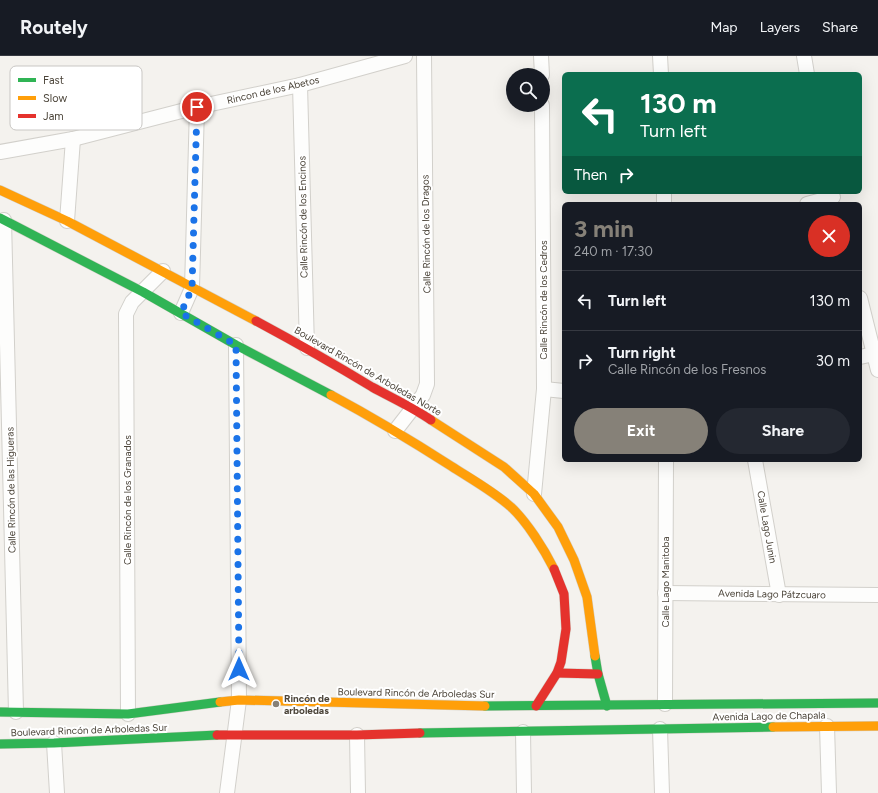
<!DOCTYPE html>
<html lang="en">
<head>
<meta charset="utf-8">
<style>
	:root { --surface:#171b24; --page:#242831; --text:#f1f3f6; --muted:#9ea1a6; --line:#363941; --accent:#868178 }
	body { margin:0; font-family:Figtree,sans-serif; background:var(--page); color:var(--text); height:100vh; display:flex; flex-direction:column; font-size:15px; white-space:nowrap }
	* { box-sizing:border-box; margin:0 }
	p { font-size:13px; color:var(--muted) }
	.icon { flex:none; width:22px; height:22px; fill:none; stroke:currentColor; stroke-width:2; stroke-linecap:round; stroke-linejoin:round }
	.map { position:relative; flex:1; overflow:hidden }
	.panel { position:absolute; left:562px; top:146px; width:300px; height:260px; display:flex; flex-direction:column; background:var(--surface); border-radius:6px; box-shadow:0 4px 16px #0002 }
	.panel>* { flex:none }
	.top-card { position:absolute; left:562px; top:16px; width:300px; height:122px; border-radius:6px; box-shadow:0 4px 16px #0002; background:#0b6e4f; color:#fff; overflow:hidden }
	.tools { position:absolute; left:506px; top:12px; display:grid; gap:8px }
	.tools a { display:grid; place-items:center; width:44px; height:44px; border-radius:50%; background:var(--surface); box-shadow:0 4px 16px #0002; font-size:20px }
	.pin { position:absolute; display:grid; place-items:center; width:34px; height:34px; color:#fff; margin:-17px; border:2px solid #fff; border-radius:50%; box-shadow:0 1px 4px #0007 }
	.me { position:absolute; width:44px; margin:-22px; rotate:0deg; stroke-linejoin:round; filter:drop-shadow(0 0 3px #0008) }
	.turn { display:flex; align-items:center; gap:14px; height:84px; padding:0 12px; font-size:18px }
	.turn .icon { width:52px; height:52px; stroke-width:2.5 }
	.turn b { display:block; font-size:28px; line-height:34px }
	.then { display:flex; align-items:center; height:38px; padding:0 12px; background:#0003; gap:8px; font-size:15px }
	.round { display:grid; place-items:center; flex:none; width:42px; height:42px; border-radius:21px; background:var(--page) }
	.summary { display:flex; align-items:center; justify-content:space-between; height:68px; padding:0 12px }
	h1 { font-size:24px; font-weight:700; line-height:30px; color:var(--accent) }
	.button { display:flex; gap:8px; margin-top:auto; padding:8px 12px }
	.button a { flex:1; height:46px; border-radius:24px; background:var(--accent); color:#fff; font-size:16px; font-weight:700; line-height:46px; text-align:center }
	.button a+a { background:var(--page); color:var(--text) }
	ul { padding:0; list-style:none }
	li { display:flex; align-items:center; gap:12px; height:60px; padding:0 12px; border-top:1px solid var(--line) }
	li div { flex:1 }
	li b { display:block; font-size:15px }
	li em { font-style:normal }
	header { display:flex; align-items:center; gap:24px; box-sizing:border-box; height:56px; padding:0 20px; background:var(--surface); border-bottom:1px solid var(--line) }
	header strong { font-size:19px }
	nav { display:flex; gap:22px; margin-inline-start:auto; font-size:14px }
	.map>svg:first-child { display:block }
</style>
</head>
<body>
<header>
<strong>Routely</strong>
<nav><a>Map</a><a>Layers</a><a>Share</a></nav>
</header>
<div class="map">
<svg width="878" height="737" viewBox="0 0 878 737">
	<rect width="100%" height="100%" fill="#f4f2ee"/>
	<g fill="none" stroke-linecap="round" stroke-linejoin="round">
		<g stroke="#d2d0cb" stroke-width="16">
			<g id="street">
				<polyline points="541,0 542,19"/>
				<polyline points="660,0 661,18"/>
				<polyline points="804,0 807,18"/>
				<polyline points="300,29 307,292"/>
				<polyline points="0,96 73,83 197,51 300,29 405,0"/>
				<polyline points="664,136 664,148"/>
				<polyline points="807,148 833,141"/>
				<polyline points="4,164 16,656"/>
				<polyline points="67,165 73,83"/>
				<polyline points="860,242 878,314"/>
				<polyline points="181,257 192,232 197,51"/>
				<polyline points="860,301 878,297"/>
				<polyline points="544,333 564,335"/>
				<polyline points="395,375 423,339 427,328 424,0"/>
				<polyline points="755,404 779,539"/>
				<polyline points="534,438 544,333 542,49"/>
				<polyline points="665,537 878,539"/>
				<polyline points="665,648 666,404"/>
				<polyline points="128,658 126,258 132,246 163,215"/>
				<polyline points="827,670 829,737"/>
				<polyline points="660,673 662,737"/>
				<polyline points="523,676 524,737"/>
				<polyline points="357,679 358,737"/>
				<polyline points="54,687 57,737"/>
				<polyline points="227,737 239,644 236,289"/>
			</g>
		</g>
		<g stroke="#d3cfc5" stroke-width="10">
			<g id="fast">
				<polyline points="0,162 143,236 236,289 331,339"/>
				<polyline points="595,600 598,618 607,650"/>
				<polyline points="485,650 878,647"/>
				<polyline points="0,656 128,658 220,646"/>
				<polyline points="420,677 773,671"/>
				<polyline points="0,688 54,687 217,679"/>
			</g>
		</g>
		<g stroke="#d3cfc5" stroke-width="10">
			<g id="slow">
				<polyline points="0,134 67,165 256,265"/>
				<path d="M331 339C372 361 412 385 451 410 471 423 493 435 511 451 527 466 544 493 554 513"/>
				<polyline points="431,364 504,411 534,438 558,471 574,504 587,541 595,600"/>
				<polyline points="220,646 239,644 485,650"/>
				<polyline points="773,671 878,670"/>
			</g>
		</g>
		<g stroke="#d3cfc5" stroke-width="10">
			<g id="jam">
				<path d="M256 265C295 286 334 308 372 331 392 342 412 351 431 364"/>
				<polyline points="557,617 598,618"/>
				<polyline points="536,650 557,617 561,606 566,573 564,538 554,513"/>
				<polyline points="217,679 357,679 420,677"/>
			</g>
		</g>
		<use href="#street" stroke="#fdfdfc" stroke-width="14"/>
		<use href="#fast" stroke="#30b455" stroke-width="9"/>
		<use href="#slow" stroke="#ff9f0a" stroke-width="9"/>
		<use href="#jam" stroke="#e5322d" stroke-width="9"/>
	</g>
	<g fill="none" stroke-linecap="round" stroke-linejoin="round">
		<polyline stroke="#1a73e8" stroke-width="7" stroke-dasharray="0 12.6" points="197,51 192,232 181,257 236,289 239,613"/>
	</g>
	<circle fill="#868178" stroke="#fff" stroke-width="1.5" cx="276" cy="648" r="4"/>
	<g text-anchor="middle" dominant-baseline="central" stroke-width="4" stroke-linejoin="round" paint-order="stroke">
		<g font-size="10" fill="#4b4439" stroke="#fff">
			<text transform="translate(273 34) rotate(-13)">Rincon de los Abetos</text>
			<text transform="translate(303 161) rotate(-91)">Calle Rincón de los Encinos</text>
			<text transform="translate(426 178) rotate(-91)">Calle Rincón de los Dragos</text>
			<text transform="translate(543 244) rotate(-90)">Calle Rincón de los Cedros</text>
			<text transform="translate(368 315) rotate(30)">Boulevard Rincón de Arboledas Norte</text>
			<text transform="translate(11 434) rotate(-91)">Calle Rincón de las Higueras</text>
			<text transform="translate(127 444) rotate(-90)">Calle Rincón de los Granados</text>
			<text transform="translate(767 471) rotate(80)">Calle Lago Junin</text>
			<text transform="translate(665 526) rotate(-90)">Calle Lago Manitoba</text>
			<text transform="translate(772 538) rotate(1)">Avenida Lago Pátzcuaro</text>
			<text transform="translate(416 637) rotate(1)">Boulevard Rincón de Arboledas Sur</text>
			<text transform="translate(769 660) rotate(-1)">Avenida Lago de Chapala</text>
			<text transform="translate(89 674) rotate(-2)">Boulevard Rincón de Arboledas Sur</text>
		</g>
		<g font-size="10" font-weight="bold" fill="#4b4439" stroke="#fff" text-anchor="start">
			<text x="284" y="642">Rincón de<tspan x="284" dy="12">arboledas</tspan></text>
		</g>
	</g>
	<rect x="10" y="10" width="132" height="64" rx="6" fill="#fff" stroke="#c9c7c4" stroke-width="1"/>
	<rect x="18" y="22" width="18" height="4" fill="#30b455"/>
	<rect x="18" y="40" width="18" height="4" fill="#ff9f0a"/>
	<rect x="18" y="58" width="18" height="4" fill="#e5322d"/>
	<g font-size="11" fill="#4b4439">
		<text x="43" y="28">Fast</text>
		<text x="43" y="46">Slow</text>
		<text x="43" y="64">Jam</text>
	</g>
</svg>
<div class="tools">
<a><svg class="icon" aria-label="search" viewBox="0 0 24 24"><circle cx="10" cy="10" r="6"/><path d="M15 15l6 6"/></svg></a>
</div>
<div class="pin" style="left:197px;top:51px;background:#d93025"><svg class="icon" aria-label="arrive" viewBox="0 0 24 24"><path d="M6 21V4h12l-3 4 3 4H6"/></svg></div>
<svg class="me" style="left:239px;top:613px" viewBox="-20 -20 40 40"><path d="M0-17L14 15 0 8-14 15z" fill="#1a73e8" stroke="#fff" stroke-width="4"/></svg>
<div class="top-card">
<div class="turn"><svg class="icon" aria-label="left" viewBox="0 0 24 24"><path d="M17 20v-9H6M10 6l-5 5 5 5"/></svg><div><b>130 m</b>Turn left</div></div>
<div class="then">Then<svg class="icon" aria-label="right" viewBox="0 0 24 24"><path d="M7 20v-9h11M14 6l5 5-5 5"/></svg></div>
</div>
<section class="panel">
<div class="summary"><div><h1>3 min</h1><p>240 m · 17:30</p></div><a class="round" style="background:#d93025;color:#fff"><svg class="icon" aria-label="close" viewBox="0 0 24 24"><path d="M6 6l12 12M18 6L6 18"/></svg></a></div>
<ul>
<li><svg class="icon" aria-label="left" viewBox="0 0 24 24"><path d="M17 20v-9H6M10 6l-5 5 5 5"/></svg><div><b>Turn left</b></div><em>130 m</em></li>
<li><svg class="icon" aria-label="right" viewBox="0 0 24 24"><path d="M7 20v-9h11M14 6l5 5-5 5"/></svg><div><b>Turn right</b><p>Calle Rincón de los Fresnos</p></div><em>30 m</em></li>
</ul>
<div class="button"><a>Exit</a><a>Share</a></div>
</section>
</div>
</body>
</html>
